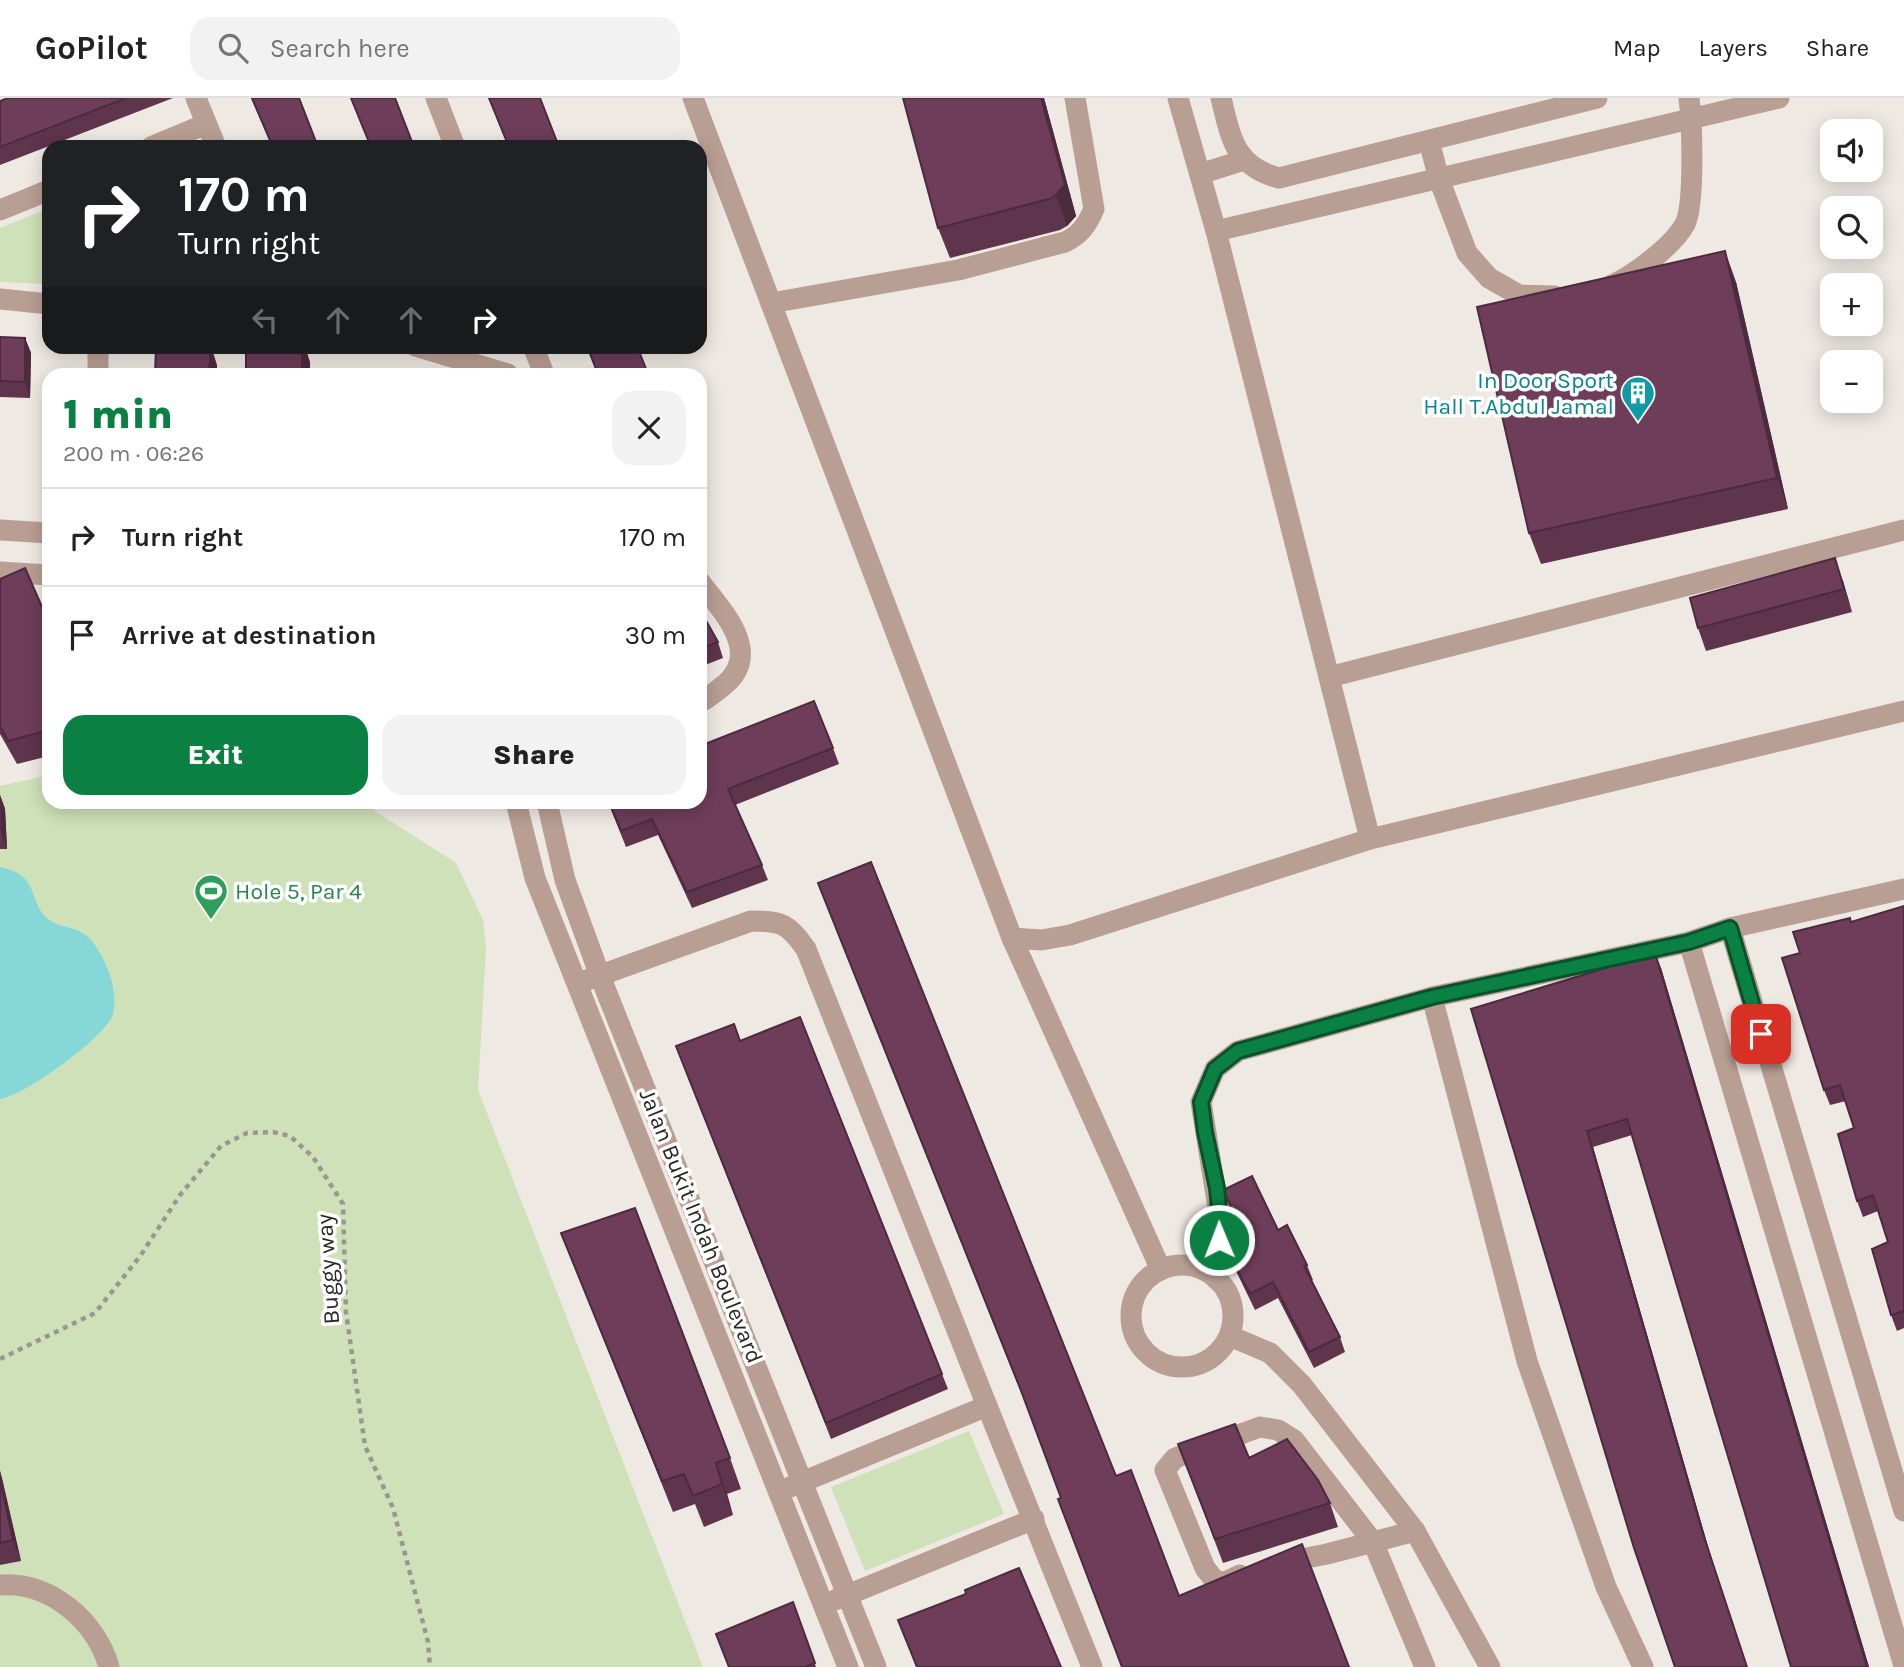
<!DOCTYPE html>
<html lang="en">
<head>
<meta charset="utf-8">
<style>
	:root { --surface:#fff; --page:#f2f2f2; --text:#222; --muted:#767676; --line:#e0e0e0; --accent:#0b8043 }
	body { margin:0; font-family:Karla,sans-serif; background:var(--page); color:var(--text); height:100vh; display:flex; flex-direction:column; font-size:26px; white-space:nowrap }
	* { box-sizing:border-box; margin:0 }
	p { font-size:23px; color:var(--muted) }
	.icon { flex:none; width:38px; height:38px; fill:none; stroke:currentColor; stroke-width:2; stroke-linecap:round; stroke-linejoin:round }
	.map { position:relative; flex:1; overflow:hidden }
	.drawer { position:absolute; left:42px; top:270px; width:665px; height:441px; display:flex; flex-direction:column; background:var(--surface); border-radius:21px; box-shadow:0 4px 18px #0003 }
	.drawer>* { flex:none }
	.guide { position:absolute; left:42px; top:42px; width:665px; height:214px; border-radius:21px; box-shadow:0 4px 18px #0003; background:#202124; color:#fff; overflow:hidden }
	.tools { position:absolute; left:1820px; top:21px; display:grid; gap:14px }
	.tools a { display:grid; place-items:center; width:63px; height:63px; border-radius:14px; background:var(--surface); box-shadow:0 4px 18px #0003; font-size:35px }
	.pin { position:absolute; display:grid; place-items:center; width:60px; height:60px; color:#fff; margin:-30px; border-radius:14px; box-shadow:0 4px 10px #0006 }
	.me { position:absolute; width:77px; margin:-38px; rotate:359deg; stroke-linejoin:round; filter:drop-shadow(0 0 5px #0008) }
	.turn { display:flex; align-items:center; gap:24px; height:147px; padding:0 21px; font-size:32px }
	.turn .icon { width:91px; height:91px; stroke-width:2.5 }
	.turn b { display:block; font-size:49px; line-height:60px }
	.lanes { display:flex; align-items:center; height:66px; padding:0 21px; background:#0003; justify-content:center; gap:35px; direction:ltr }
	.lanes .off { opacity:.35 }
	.round { display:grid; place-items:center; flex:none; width:74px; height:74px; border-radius:21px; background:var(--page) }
	.summary { display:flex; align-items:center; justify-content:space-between; height:119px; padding:0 21px }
	h1 { font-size:42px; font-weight:800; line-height:52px; color:var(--accent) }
	.primary-button { display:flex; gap:14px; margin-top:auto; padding:14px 21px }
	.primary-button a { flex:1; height:80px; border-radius:21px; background:var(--accent); color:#fff; font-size:28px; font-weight:800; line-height:80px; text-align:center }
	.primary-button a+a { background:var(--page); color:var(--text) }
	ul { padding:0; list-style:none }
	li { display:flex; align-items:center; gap:21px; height:98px; padding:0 21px; border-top:2px solid var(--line) }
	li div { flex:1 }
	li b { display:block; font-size:26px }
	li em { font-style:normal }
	header { display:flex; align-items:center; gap:42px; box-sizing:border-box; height:98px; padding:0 35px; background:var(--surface); border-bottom:2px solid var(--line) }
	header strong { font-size:33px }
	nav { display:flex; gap:38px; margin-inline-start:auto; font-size:24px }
	.search { width:490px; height:63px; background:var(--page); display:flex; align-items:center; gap:18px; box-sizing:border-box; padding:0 24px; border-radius:21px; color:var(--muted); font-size:26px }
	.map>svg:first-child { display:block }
</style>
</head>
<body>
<header>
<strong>GoPilot</strong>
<div class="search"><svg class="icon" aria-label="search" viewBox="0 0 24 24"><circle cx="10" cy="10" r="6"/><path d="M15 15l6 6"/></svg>Search here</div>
<nav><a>Map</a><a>Layers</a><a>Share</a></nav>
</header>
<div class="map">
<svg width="1904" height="1569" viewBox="0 0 1904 1569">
	<rect width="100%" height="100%" fill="#efe9e3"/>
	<g fill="#cee1b9">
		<polygon points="49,110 49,186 0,184 0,130"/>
		<polygon points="49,677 49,704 361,704 456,765 483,822 486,849 478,992 703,1569 0,1569 0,688"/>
		<polygon points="969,1333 1004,1416 865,1473 831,1389"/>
	</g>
	<path fill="#86d7d7" d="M0 769C41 777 27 803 48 821 60 831 79 828 90 841 106 859 119 893 113 916 107 938 23 999 0 1001Z"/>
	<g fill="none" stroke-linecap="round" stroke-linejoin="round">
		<polyline stroke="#9b9692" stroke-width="4.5" stroke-dasharray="5 5" stroke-linecap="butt" points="0,1261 95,1215 141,1157 180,1097 221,1048 247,1035 273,1034 290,1038 313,1059 343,1106 346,1214 365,1348 393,1410 428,1544 430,1569"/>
		<g stroke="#b99e93" stroke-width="21">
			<polyline points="196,0 216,49"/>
			<polyline points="436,0 455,49"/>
			<polyline points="693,0 1012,840 1041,842 1070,837 1370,741"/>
			<polyline points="1178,0 1216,133 1779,0"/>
			<path d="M1221 0C1231 40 1234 68 1279 80L1597 0"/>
			<polyline points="1429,43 1439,81 1467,155 1489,180 1519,197 1555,198"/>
			<polyline points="151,49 206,26"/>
			<polyline points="1200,76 1244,62"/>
			<polyline points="0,112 49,92"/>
			<polyline points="1216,133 1370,741 1904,613"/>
			<path d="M1610 188C1633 178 1673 148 1685 126 1695 106 1692 24 1689 0"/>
			<polyline points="0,201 49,206"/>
			<path d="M771 205 958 172 1065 144C1080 137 1087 127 1094 111L1075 0"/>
			<polyline points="415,248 508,276"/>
			<polyline points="533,248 544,276"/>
			<polyline points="98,276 98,248"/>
			<polyline points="0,432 49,435"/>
			<polyline points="0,474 49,477"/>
			<path d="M700 484C723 514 764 555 723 588 715 594 709 600 700 604"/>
			<polyline points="1329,579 1904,432"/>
			<polyline points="516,704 535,780 848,1569"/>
			<polyline points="547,704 565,782 600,878 876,1569"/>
			<polyline points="1730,830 1904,1413"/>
			<polyline points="1012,840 1161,1172"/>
			<polyline points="1689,844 1904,1568"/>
			<path d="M587 882 751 823C783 823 788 826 806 851L987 1308"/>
			<polyline points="1432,899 1527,1263 1606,1489 1643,1569"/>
			<circle cx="1182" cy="1218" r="51"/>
			<polyline points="1217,1182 1220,1122 1201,1004 1215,971 1238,953 1432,899 1689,844 1730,830 1904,791"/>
			<polyline points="1230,1238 1270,1255 1302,1287 1415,1433 1490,1569"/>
			<polyline points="790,1389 987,1308 1092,1569"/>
			<polyline points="1281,1465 1327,1456 1415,1433"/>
			<polyline points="1240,1477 1225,1484 1215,1483 1205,1470 1165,1372 1175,1360 1260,1329 1278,1332 1294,1342 1373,1444 1425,1569"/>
			<path d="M0 1487C50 1483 96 1523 109 1569"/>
			<polyline points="835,1502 1034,1421"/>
		</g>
	</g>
	<g fill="#5f344d">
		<polygon points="8,0 173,0 0,67 0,3"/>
		<polygon points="251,0 299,0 272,49"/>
		<polygon points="1044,0 1076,118 1067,128 1060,132 950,160 938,130"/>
		<polygon points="1736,184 1788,411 1541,466 1529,435"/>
		<polygon points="0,239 25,240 31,255 30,300 0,299"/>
		<polygon points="0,481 49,525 49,658 17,666 0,636"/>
		<polygon points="1843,483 1852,514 1706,553 1698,530"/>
		<polygon points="700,512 718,544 723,560 700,569"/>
		<polygon points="700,648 833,650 839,666 735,707 762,767 768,782 692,810 658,737 626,749 608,704"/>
		<polygon points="0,697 5,711 7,751 0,751"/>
		<polygon points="871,764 1122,1569 1061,1400 1030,1317 818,785"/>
		<polygon points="1904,808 1904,1230 1897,1233 1891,1217 1888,1144 1878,1113 1863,1119 1857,1103 1854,1030 1846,1003 1830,1007 1824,992 1800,855 1851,824"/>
		<polygon points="1661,870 1869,1569 1791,1569 1632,1037 1593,1049 1709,1452 1471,911"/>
		<polygon points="740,943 942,1276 948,1291 831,1341 682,964"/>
		<polygon points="1226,1099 1278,1132 1307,1167 1313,1182 1311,1183 1340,1239 1345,1254 1314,1270 1278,1200 1255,1212 1235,1171 1229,1156 1248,1147 1232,1114"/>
		<polygon points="561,1135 730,1360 741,1391 727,1396 733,1417 704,1429 695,1406 673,1414 573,1165"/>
		<polygon points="1249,1360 1330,1405 1338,1429 1223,1465 1187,1370"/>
		<polygon points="0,1373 21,1463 0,1467"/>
		<polygon points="793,1504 816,1569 729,1569"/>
	</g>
	<g fill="#4d2b3f">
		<polygon points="1041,0 1044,0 1076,118 1067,128 1056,97"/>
		<polygon points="1725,153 1736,184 1788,411 1777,380"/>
		<polygon points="25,240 31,255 30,300 25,284"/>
		<polygon points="211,248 217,267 217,276 209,276"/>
		<polygon points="302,248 305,248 310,264 310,276 302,276"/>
		<polygon points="1835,460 1843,483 1852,514 1844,491"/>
		<polygon points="0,697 5,711 7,751 1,735"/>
		<polygon points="1655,855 1661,870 1869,1569 1867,1569"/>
		<polygon points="1587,1033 1593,1049 1709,1452 1747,1569 1703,1436"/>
		<polygon points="716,1365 727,1396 733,1417 722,1386"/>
		<polygon points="0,1373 2,1380 21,1463 13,1442 0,1382"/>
	</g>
	<g fill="#6e3d5a" stroke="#4d2b3f" stroke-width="2">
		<polygon points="8,0 126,0 0,49 0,3"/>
		<polygon points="252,0 299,0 318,49 273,49"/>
		<polygon points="351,0 395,0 414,49 371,49"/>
		<polygon points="489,0 540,0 559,49 509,49"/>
		<polygon points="903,0 1041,0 1065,87 1056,97 1049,101 938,130"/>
		<polygon points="1725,153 1777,380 1529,435 1477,209"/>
		<polygon points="0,239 25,240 25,284 0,283"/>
		<polygon points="156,248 211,248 209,276 155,276"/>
		<rect x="246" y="248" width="56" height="28"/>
		<polygon points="587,248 637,248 648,276 598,276"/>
		<polygon points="1835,460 1844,491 1698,530 1690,500"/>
		<polygon points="25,470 49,525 49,632 8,643 0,628 0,481"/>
		<polygon points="700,512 718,544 700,551"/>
		<polygon points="814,603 833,650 728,691 762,767 687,794 652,721 621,733 609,704 700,704 700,648"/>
		<polygon points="871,764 1116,1378 1131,1372 1179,1498 1302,1446 1349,1569 1122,1569 1058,1401 1061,1400 1020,1290 818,785"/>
		<polygon points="1904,808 1904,1213 1891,1217 1872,1151 1888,1144 1873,1097 1857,1103 1838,1036 1854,1030 1840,987 1824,992 1782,860 1800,855 1793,834 1850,820 1851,824"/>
		<polygon points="1655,855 1867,1569 1791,1569 1627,1021 1587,1033 1703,1436 1747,1569 1675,1569 1634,1450 1471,911"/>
		<polygon points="800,919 942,1276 826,1325 676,948 734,926 740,943"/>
		<polygon points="1252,1078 1278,1132 1287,1127 1307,1167 1304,1168 1340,1239 1309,1254 1273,1184 1250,1196 1229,1156 1249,1146 1226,1099 1225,1091"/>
		<polygon points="635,1110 730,1360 716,1365 722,1386 693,1398 684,1376 662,1383 561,1135"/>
		<polygon points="1235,1326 1249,1360 1287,1341 1318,1382 1330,1405 1215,1441 1178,1346"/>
		<polygon points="0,1382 13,1442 0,1445"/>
		<polygon points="1019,1470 1061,1569 917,1569 898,1522 966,1496 965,1492"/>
		<polygon points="793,1504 815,1565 805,1569 729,1569 716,1536"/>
	</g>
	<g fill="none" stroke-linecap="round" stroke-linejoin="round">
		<g stroke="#07532c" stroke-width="18">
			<polyline id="route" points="1219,1142 1220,1122 1217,1090 1205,1034 1201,1004 1215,971 1238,953 1432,899 1689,844 1730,830 1761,936"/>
		</g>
		<use href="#route" stroke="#0b8043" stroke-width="12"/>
	</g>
	<defs>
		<g id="building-pin" transform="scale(1.75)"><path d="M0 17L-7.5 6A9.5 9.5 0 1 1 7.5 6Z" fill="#0f9aa8" stroke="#fff"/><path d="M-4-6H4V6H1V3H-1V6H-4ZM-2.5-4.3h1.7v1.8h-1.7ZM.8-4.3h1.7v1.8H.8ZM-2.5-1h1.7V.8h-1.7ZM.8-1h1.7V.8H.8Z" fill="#fff"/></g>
		<g id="stadium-pin" transform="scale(1.75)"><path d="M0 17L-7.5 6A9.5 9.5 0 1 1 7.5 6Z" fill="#2e9e5b" stroke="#fff"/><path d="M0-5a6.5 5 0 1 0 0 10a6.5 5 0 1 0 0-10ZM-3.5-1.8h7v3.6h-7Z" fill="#fff"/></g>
	</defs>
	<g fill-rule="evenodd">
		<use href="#building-pin" x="1638" y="295"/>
		<use href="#stadium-pin" x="211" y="793"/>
	</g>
	<g text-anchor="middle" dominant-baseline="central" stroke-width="7" stroke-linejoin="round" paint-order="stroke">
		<g font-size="23" fill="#0d838f" stroke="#fff" text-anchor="end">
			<text x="1614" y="282">In Door Sport<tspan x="1614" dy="26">Hall T.Abdul Jamal</tspan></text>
		</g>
		<g font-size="23" fill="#27864d" stroke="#fff" text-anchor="start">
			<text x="235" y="793">Hole 5, Par 4</text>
		</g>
		<g font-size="23" fill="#292724" stroke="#fff">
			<text transform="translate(701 1128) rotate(68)">Jalan Bukit Indah Boulevard</text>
			<text transform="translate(328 1171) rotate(-94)">Buggy way</text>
		</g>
	</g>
</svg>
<div class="tools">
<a><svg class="icon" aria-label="sound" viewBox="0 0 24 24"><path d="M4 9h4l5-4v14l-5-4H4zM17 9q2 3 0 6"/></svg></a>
<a><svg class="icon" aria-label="search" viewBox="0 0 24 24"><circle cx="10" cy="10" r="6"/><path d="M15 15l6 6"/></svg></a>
<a>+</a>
<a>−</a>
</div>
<div class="pin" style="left:1761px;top:936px;background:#d93025"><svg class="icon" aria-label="arrive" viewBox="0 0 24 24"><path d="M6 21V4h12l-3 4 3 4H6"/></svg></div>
<svg class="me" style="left:1219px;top:1142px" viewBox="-20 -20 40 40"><circle r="17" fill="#0b8043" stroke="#fff" stroke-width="3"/><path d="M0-11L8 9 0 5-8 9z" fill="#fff"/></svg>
<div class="guide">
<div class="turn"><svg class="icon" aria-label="right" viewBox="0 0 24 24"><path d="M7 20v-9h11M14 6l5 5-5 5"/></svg><div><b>170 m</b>Turn right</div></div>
<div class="lanes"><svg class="icon off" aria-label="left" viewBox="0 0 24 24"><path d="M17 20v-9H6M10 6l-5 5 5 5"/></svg><svg class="icon off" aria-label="ahead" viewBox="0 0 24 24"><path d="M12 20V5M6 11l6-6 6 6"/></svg><svg class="icon off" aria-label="ahead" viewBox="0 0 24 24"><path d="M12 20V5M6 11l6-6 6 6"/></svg><svg class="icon" aria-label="right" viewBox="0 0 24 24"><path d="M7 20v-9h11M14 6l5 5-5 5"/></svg></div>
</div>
<section class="drawer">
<div class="summary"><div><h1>1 min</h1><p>200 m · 06:26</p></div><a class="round"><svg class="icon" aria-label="close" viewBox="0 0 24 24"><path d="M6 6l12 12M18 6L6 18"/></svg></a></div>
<ul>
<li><svg class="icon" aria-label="right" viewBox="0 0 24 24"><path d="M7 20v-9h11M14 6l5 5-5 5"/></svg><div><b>Turn right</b></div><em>170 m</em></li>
<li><svg class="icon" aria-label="arrive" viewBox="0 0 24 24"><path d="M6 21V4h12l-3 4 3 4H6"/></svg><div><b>Arrive at destination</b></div><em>30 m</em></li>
</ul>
<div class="primary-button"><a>Exit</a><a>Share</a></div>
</section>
</div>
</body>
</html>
